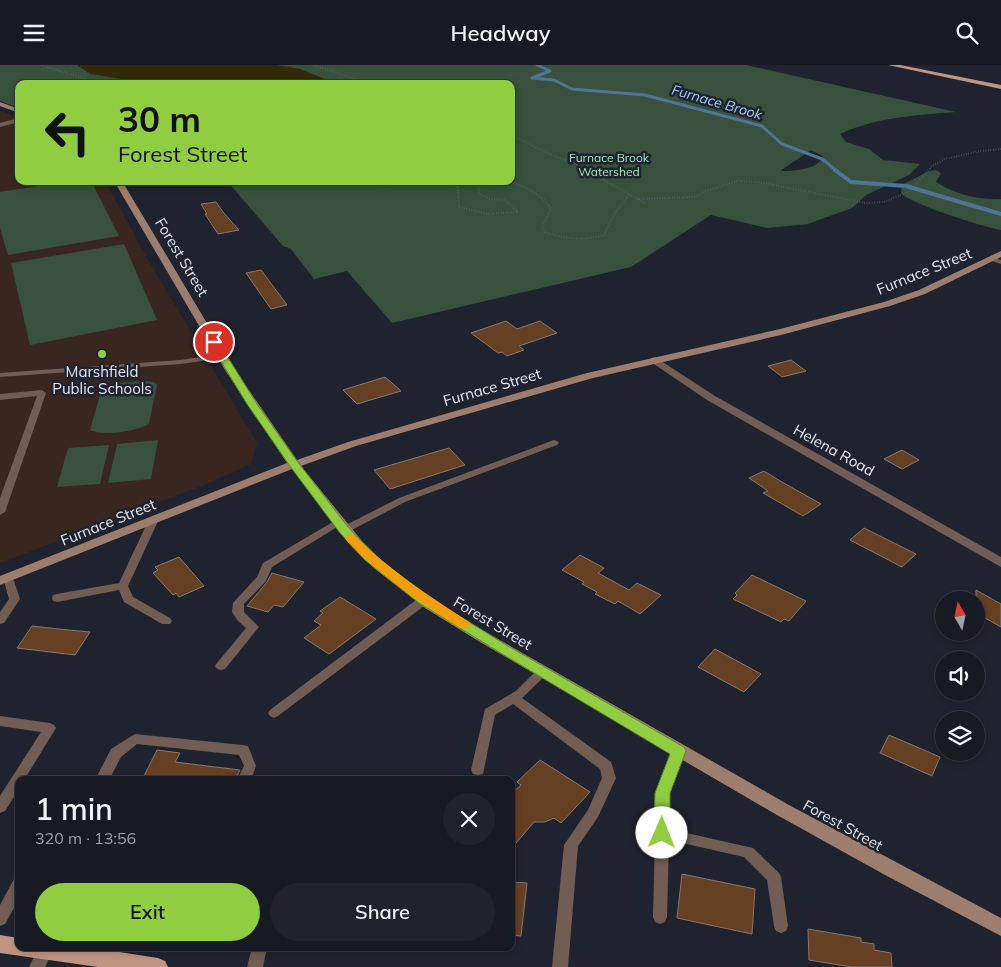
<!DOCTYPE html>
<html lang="en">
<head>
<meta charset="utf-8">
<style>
	:root { --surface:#171a23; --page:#20232b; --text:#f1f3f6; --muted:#9ea1a6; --line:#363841; --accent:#90cd40 }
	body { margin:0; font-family:Mulish,sans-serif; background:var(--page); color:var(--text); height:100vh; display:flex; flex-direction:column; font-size:19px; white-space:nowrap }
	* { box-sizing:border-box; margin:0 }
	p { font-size:16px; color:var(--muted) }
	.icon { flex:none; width:28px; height:28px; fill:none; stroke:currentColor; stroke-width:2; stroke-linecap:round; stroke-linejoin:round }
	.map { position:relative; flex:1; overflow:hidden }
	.side { position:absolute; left:15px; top:711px; width:500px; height:175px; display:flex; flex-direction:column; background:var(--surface); border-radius:10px; box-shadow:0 2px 8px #0003,0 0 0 1px var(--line) }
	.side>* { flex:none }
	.top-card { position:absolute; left:15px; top:15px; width:500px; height:105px; border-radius:10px; box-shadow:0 2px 8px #0003,0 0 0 1px var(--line); background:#90cd40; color:#111; overflow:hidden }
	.needle { width:32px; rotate:351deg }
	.fabs { position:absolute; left:935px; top:526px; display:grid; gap:10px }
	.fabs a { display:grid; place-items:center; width:50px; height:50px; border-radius:50%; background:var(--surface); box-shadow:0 2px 8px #0003,0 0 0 1px var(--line); font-size:25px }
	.pin { position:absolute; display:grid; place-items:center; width:42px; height:42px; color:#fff; margin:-21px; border:2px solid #fff; border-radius:50%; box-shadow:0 1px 5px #0007 }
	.me { position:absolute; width:55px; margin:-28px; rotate:1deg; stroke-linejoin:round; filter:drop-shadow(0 0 4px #0008) }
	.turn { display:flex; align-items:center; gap:18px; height:105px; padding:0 20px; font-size:22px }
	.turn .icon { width:65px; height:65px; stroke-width:2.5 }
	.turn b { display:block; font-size:35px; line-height:42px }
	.round { display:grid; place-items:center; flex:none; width:52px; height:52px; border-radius:26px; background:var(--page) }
	.headline { display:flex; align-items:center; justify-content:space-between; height:85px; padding:0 20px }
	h1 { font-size:30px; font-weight:600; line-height:38px }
	.cta { display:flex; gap:10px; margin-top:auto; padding:10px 20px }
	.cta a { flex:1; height:58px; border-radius:30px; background:var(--accent); color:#111; font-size:20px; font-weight:600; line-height:58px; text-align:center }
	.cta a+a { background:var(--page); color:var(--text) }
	header { display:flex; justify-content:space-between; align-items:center; height:65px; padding:0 20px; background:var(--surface); font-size:22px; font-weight:600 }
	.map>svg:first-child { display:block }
</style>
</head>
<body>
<header><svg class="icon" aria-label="menu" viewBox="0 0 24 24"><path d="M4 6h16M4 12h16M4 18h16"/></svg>Headway<svg class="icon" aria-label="search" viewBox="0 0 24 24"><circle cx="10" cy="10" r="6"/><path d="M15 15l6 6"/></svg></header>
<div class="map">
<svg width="1001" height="902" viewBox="0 0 1001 902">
	<rect width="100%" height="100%" fill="#1f232f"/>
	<polygon fill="#38261f" points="0,46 19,52 19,116 105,116 151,200 257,378 251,399 202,421 0,498"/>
	<g fill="#37513d" fill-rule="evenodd">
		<path d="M0 0H746L956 47C917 50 877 52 840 69L846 77 869 84 883 95 920 99 909 110 866 130 852 143 808 159 767 163 711 150 631 202 392 258 347 206 314 214 291 184 283 181 227 116H511V19H19V43L0 36ZM811 85 823 91C819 105 792 106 780 106Z"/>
		<path d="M936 105 941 108 936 117C957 130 978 135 1001 134V165C984 162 910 139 901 128L902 120 929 106Z"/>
		<polygon points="71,116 91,116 119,171 8,190 0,163 0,127"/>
		<polygon points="124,179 157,255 30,280 11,198"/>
		<path d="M144 316 153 317 157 320 149 358C139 367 102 371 90 365L102 323 114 318Z"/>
		<polygon points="158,375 151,414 108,418 117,379"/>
		<polygon points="109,380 100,419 57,422 68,383"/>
	</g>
	<polygon fill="#322a09" points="77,0 276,0 300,4 337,19 154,19 90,9"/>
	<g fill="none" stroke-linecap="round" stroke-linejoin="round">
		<polyline stroke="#517397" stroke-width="3" points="537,0 550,6 532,13 554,15 572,24 645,30 762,61 782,79 822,94 837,106"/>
		<polyline stroke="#517397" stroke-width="4" points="835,105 851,117 906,121 1001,149"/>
	</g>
	<g fill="#664023" stroke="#87786e">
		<polygon points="216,137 223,147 239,165 218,169 205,149 207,149 201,139"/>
		<polygon points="261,205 287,240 271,244 246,208"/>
		<polygon points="506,256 517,264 540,256 557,268 519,281 524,285 507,291 502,287 498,288 471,268"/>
		<polygon points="791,295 806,306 782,312 768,301"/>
		<polygon points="385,312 401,326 357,339 343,325"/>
		<polygon points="449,383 465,400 390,424 374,405"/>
		<polygon points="902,385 919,395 902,404 884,394"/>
		<polygon points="764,406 782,417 821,439 803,451 763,428 768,426 749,413"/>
		<polygon points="864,463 916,489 902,502 850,475"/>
		<polygon points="580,490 604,503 598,508 629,525 637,518 661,530 640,549 618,536 615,539 595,529 597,527 582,519 584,517 562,505"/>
		<polygon points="179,492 204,521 179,532 176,528 173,530 153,508 158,505 155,502"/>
		<polygon points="272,508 304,517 283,542 274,540 268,547 247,541 267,517"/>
		<polygon points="752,510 806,536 789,556 784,554 781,557 733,534 737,530 735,528"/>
		<polygon points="976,525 1001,539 1001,562 976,548"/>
		<polygon points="340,532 376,554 329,589 304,573 321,560 314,556 323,548 320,546"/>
		<polygon points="32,561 58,564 90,567 75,590 17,583"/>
		<polygon points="715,584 761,609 744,627 698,602"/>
		<polygon points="889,670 940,692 932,711 880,688"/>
		<polygon points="157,685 180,688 175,697 240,705 235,715 142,715"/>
		<polygon points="540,695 590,727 561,758 554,753 545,757 534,757 511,784 511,729 521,720 517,717"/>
		<polygon points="682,809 755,824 752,869 677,853"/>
		<polygon points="511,817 527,818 521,871 511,870"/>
		<polygon points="808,864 861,873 861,877 874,879 874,885 891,888 892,902 852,902 809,895"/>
	</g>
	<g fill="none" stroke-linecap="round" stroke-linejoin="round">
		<g stroke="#666974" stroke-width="2" stroke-dasharray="0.5 2" stroke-linecap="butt">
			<polyline points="40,0 102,19"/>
			<polyline points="313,0 371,19"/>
			<polyline points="511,70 547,88 573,98 645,138"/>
			<polyline points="372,116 386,121 422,116"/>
			<polyline points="442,116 458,122 459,142 488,149 518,147 505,135 491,134 481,130 475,116"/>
			<path d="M509 116C526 123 541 128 551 144L542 162 544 167C565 174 582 176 604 170L615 148 629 130"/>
			<polyline points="637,134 695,132 706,126 738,116 758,117 865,138 884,137 910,126 932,101 945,94 980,86 1001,84"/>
		</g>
		<g fill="#715d53" fill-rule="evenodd">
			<polygon points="19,53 19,57 0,62 0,58"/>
			<polygon points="991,192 1001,195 1001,199 989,195 988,194"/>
			<polygon points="222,289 226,291 225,293 180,299 0,312 0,308 180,295"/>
			<polygon points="42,325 46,328 5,447 0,450 0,433 37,331 0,335 0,329"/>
			<polygon points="554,375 557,376 559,378 557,380 405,437 348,467 340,467 339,465 340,463 399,433"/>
			<polygon points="154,451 159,454 128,521 133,532 170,553 172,556 170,559 162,559 124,537 119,525 57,537 53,536 52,533 53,530 57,529 119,518 149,454"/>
			<polygon points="338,454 343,457 342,459 272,502 266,516 244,539 244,547 259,562 225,604 221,605 217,604 215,601 217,598 246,563 238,556 232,547 233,538 257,512 263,498"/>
			<polygon points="8,509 13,513 20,534 4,558 0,559 0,547 9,534 3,513"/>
			<polygon points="424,531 428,532 430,535 428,538 278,651 274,653 270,651 268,648 270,645 420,532"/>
			<polygon points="543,602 547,603 549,606 547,609 522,633 611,697 616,713 598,752 578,781 568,902 552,902 564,780 588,745 602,713 600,704 513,639 495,650 483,709 478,710 473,709 471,705 485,644 516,626 539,603"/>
			<polygon points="0,651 50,658 54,660 56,663 24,715 19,715 19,724 5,746 0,748 0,731 41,667 0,661"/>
			<polygon points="135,669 243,680 248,681 256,701 251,715 237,715 244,701 239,690 137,679 121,692 109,715 95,715 111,684"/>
			<polygon points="679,681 684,682 685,686 670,728 669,764 753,783 779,808 781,812 788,861 786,866 781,868 776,866 774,861 767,815 744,792 669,775 667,852 665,857 660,859 655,857 653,852 656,728 673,686 674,682"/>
			<polygon points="19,813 19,834 5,859 0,861 0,840 14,814"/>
			<polygon points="39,882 51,882 53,886 45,902 29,902"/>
			<polygon points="252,882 267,882 263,902 247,902"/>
		</g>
		<polygon fill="#715d53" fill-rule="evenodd" points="655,292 715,331 1001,492 1001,502 707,335 651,297 651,293"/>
		<g fill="#9d7d6d" fill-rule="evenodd">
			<polygon points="0,37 19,44 19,48 0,41"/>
			<polygon points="114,116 122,116 235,305 297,395 348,377 587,308 780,264 884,237 919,225 1001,186 1001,192 925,229 890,241 781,270 593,313 356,381 301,401 362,476 384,498 435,536 491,570 789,740 1001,853 1001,871 885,810 777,750 480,577 425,543 375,504 352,482 292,404 0,520 0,511 287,398 225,305"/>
		</g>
		<g fill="#c09681" fill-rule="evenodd">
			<polygon points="888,0 900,0 1001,20 1001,24"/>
			<polygon points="0,870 19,873 19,882 87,882 158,893 165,896 168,902 98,902 0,888"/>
		</g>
	</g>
	<polygon fill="#90cd40" stroke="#5e852a" points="211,275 217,275 257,339 297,396 348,462 373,489 428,532 508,581 684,682 686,686 670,728 670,768 667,772 662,774 656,772 654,768 655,728 670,689 499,587 419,538 365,495 340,468 290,401 247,339 209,277"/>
	<path fill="#f59e0b" d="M351 469 355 471C389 505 428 530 469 557L471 560 469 563H460C419 536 380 511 347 476L345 473Z"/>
	<circle fill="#90cd40" stroke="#1f232f" stroke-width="2" cx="102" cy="289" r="5"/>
	<g text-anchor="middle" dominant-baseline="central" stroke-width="5" stroke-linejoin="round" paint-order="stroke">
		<g font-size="12" fill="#a5e8b4" stroke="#1f232f">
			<text x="609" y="92">Furnace Brook<tspan x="609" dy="14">Watershed</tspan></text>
		</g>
		<g font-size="14" font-style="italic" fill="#a6d1ff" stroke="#1f232f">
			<text transform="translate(717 37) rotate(16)">Furnace Brook</text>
		</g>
		<g font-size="15" fill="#e5e7f0" stroke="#1f232f">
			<text transform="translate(182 192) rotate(59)">Forest Street</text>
			<text transform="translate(924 206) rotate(-22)">Furnace Street</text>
			<text transform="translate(492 322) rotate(-16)">Furnace Street</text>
			<text transform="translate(834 385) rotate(29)">Helena Road</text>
			<text transform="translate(108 457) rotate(-22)">Furnace Street</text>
			<text transform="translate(493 558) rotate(31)">Forest Street</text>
			<text transform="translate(843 760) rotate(29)">Forest Street</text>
		</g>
		<g font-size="15" fill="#e5e7f0" stroke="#1f232f">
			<text x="102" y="306">Marshfield<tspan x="102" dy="17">Public Schools</tspan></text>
		</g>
	</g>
</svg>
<div class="fabs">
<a><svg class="needle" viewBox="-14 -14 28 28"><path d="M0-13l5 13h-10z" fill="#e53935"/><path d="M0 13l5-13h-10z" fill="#9ea1a6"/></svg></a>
<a><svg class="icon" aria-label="sound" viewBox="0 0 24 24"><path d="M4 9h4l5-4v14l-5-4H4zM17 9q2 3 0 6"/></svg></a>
<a><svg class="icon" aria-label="layers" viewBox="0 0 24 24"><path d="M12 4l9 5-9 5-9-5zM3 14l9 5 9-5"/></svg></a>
</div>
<div class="pin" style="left:214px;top:277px;background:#d93025"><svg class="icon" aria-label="arrive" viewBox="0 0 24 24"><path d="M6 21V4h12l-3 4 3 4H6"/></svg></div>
<svg class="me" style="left:662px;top:768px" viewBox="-20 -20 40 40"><circle r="19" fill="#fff"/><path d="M0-13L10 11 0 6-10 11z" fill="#90cd40"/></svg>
<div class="top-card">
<div class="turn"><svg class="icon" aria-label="left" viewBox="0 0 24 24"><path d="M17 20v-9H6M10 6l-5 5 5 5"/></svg><div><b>30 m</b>Forest Street</div></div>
</div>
<section class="side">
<div class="headline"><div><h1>1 min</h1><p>320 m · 13:56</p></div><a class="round"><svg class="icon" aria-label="close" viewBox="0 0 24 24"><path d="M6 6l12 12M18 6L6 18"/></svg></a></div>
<div class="cta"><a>Exit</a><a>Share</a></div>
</section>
</div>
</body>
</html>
